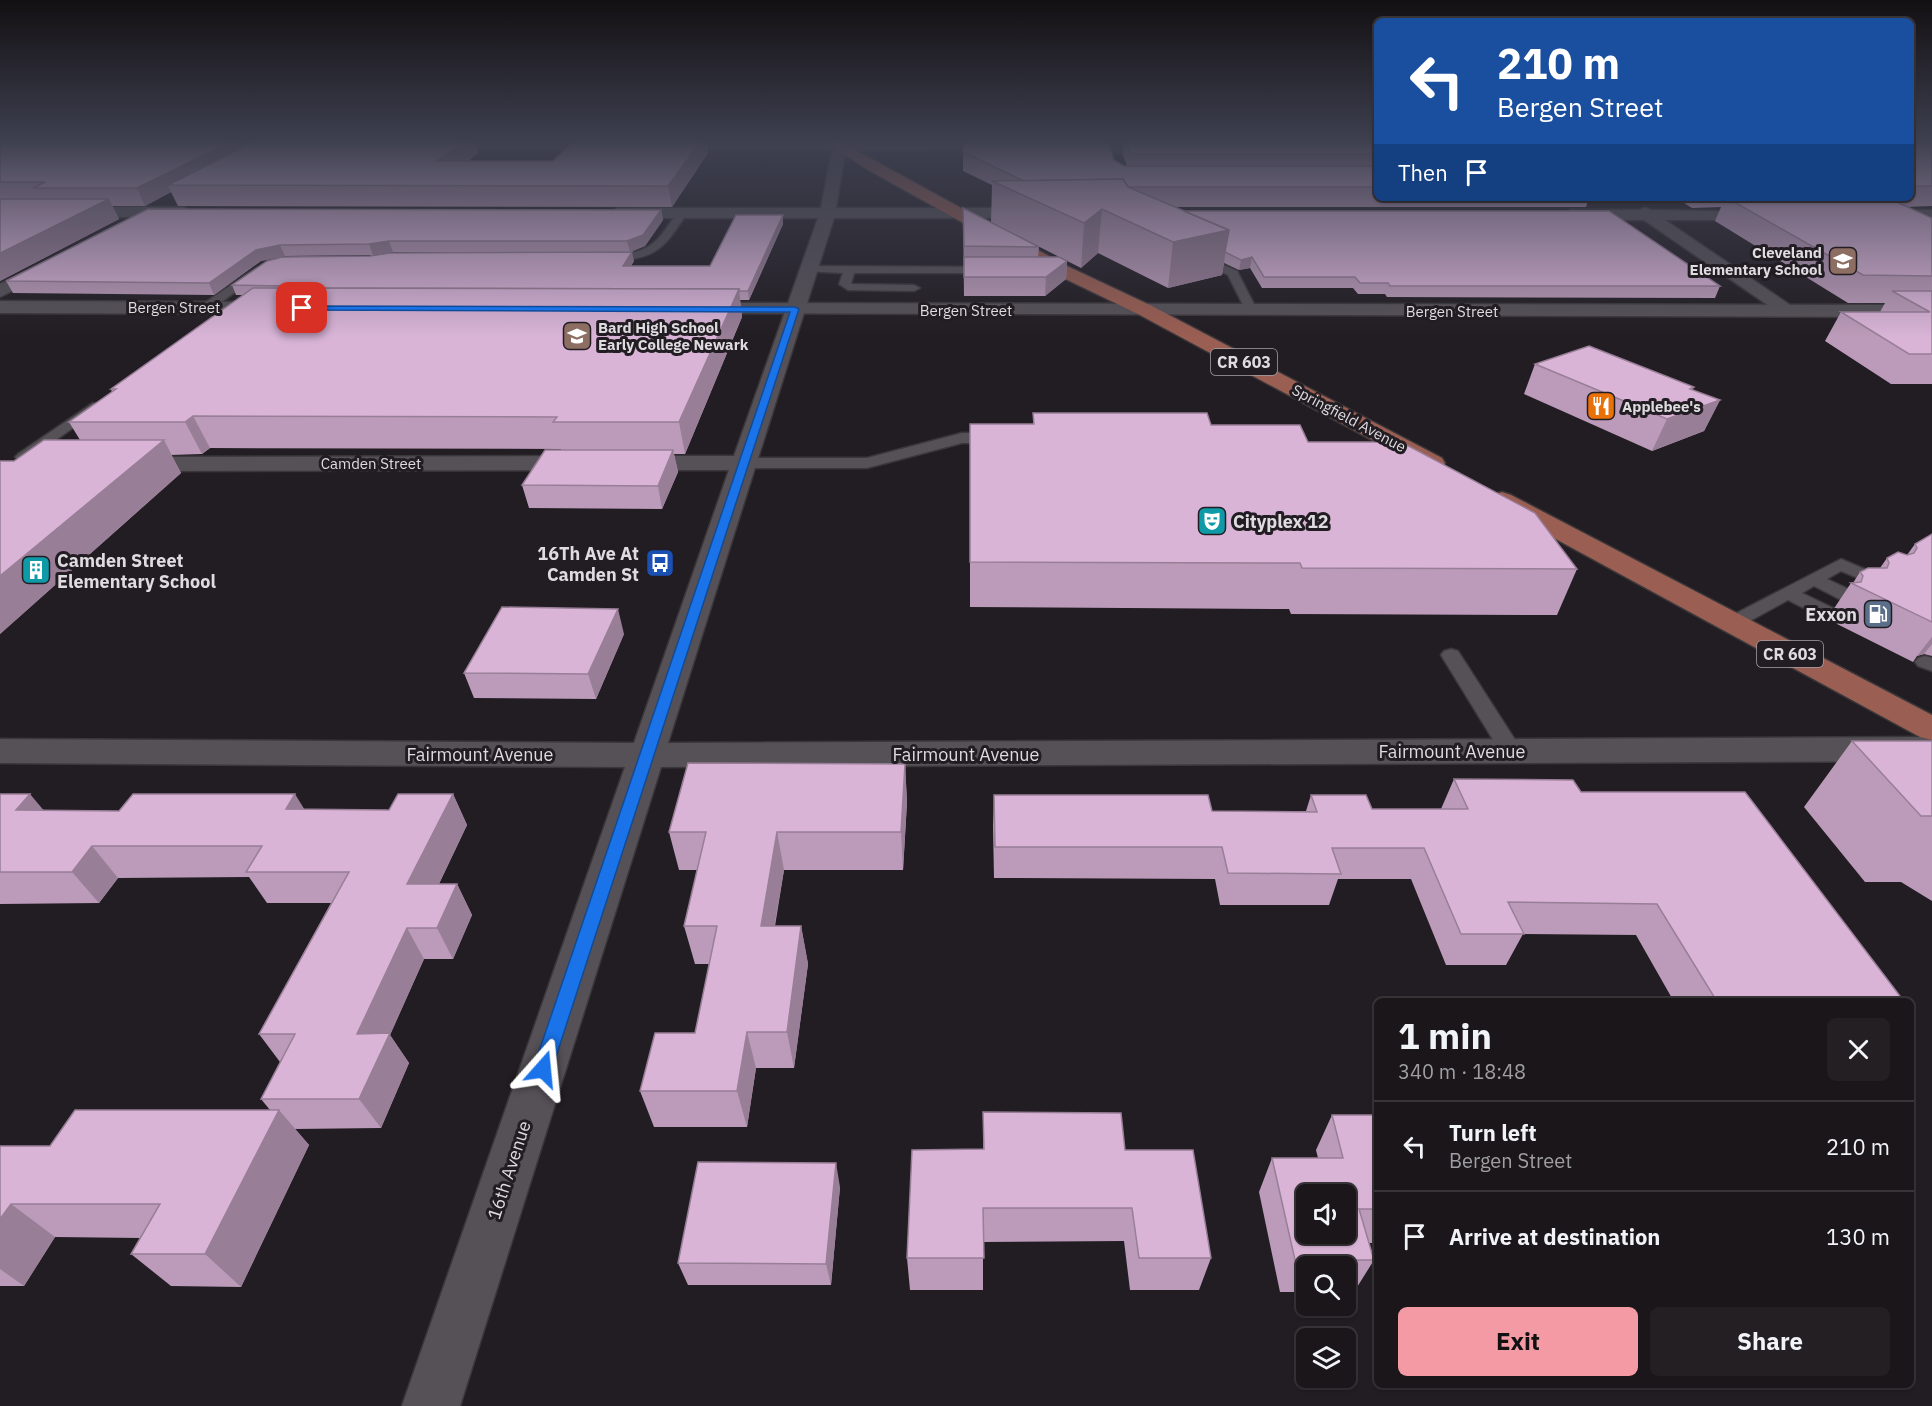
<!DOCTYPE html>
<html lang="en">
<head>
<meta charset="utf-8">
<style>
	:root { --surface:#1a161a; --page:#231f23; --text:#f1f3f6; --muted:#9f9fa2; --line:#383539; --accent:#f49aa5 }
	body { margin:0; font-family:"IBM Plex Sans",sans-serif; background:var(--page); color:var(--text); height:100vh; display:flex; flex-direction:column; font-size:22px; white-space:nowrap }
	* { box-sizing:border-box; margin:0 }
	p { font-size:20px; color:var(--muted) }
	.icon { flex:none; width:33px; height:33px; fill:none; stroke:currentColor; stroke-width:2; stroke-linecap:round; stroke-linejoin:round }
	.map { position:relative; flex:1; overflow:hidden }
	.drawer { position:absolute; left:1374px; top:998px; width:540px; height:390px; display:flex; flex-direction:column; background:var(--surface); border-radius:9px; box-shadow:0 2px 4px #0004,0 0 0 2px var(--line) }
	.drawer>* { flex:none }
	.banner { position:absolute; left:1374px; top:18px; width:540px; height:183px; border-radius:9px; box-shadow:0 2px 4px #0004,0 0 0 2px var(--line); background:#1a4fa0; color:#fff; overflow:hidden }
	.buttons { position:absolute; left:1296px; top:1184px; display:grid; gap:12px }
	.buttons a { display:grid; place-items:center; width:60px; height:60px; border-radius:9px; background:var(--surface); box-shadow:0 2px 4px #0004,0 0 0 2px var(--line); font-size:30px }
	.pin { position:absolute; display:grid; place-items:center; width:51px; height:51px; color:#fff; margin:-26px; border-radius:12px; box-shadow:0 3px 9px #0006 }
	.me { position:absolute; width:66px; margin:-33px; rotate:18deg; stroke-linejoin:round; filter:drop-shadow(0 0 4px #0008) }
	.turn { display:flex; align-items:center; gap:21px; height:126px; padding:0 24px; font-size:27px }
	.turn .icon { width:78px; height:78px; stroke-width:2.5 }
	.turn b { display:block; font-size:42px; line-height:51px }
	.then { display:flex; align-items:center; height:57px; padding:0 24px; background:#0003; gap:12px; font-size:22px }
	.round { display:grid; place-items:center; flex:none; width:63px; height:63px; border-radius:9px; background:var(--page) }
	.summary { display:flex; align-items:center; justify-content:space-between; height:102px; padding:0 24px }
	h1 { font-size:36px; font-weight:700; line-height:45px }
	.primary-button { display:flex; gap:12px; margin-top:auto; padding:12px 24px }
	.primary-button a { flex:1; height:69px; border-radius:9px; background:var(--accent); color:#111; font-size:24px; font-weight:700; line-height:69px; text-align:center }
	.primary-button a+a { background:var(--page); color:var(--text) }
	ul { padding:0; list-style:none }
	li { display:flex; align-items:center; gap:18px; height:90px; padding:0 24px; border-top:2px solid var(--line) }
	li div { flex:1 }
	li b { display:block; font-size:22px }
	li em { font-style:normal }
	.map>svg:first-child { display:block }
</style>
</head>
<body>
<div class="map">
<svg width="1932" height="1406" viewBox="0 0 1932 1406">
	<rect width="100%" height="100%" fill="#221d23"/>
	<g fill="none" stroke-linecap="round" stroke-linejoin="round">
		<g stroke="#3a373a" stroke-width="3">
			<g id="lane">
				<path d="M678 211 687 213C668 242 659 258 622 260 614 260 605 262 600 257 606 252 614 254 622 254 654 252 662 235 678 211Z"/>
				<polygon points="1197,253 1237,271 1257,310 1255,313 1247,313 1228,275 1193,258 1192,256"/>
				<polygon points="808,266 993,267 999,270 993,273 854,273 851,284 914,285 920,288 914,291 848,290 839,284 843,273 804,271 804,267"/>
				<polygon points="255,269 259,270 259,274 211,310 203,310 203,304"/>
				<polygon points="93,403 98,404 100,407 98,410 28,460 18,460 15,457 18,454"/>
				<polygon points="962,433 999,433 1007,438 999,443 962,443 867,468 742,468 734,463 742,458 867,458"/>
				<polygon points="1841,559 1888,579 1891,583 1888,587 1882,588 1841,571 1827,579 1861,595 1863,599 1861,603 1847,603 1814,586 1802,593 1835,609 1837,613 1835,617 1821,617 1788,600 1739,627 1725,627 1722,623 1725,619"/>
				<polygon points="1451,649 1458,651 1519,746 1522,751 1519,756 1511,759 1503,756 1441,655 1444,651"/>
				<polygon points="1925,656 1932,658 1932,671 1918,666 1915,662 1918,658"/>
			</g>
		</g>
		<g stroke="#3a373a" stroke-width="3">
			<g id="street">
				<polygon points="431,142 613,142 620,146 613,150 426,149 424,146"/>
				<polygon points="662,142 844,143 846,146 836,208 1036,208 1044,213 1036,218 834,218 668,743 1932,737 1932,761 661,767 460,1406 402,1406 625,767 0,763 0,739 634,743 729,470 630,470 621,468 618,463 621,458 630,456 734,456 818,218 617,218 609,213 617,208 821,208 832,150 657,149 655,146"/>
				<polygon points="1067,145 1168,146 1175,150 1168,154 1062,152 1060,149 1062,146"/>
				<polygon points="0,207 184,207 192,212 184,217 0,217"/>
				<polygon points="1645,208 1651,210 1768,212 1770,215 1762,220 1665,220 1799,311 1796,315 1782,315 1644,220 1571,220 1563,215 1571,210 1639,210"/>
				<polygon points="1880,210 1932,210 1932,220 1874,218 1872,215"/>
				<polygon points="50,260 56,261 59,265 56,269 0,297 0,284"/>
				<polygon points="582,456 591,458 594,463 591,468 582,470 132,471 123,469 120,464 123,459 132,457"/>
			</g>
		</g>
		<g stroke="#3a373a" stroke-width="3">
			<g id="secondary">
				<path d="M970 141 1010 142C998 153 864 150 839 150L832 146 839 142Z"/>
				<polygon points="0,301 271,302 278,304 280,308 278,312 271,314 0,313"/>
				<polygon points="698,303 1932,305 1932,317 691,313 689,309 691,305"/>
			</g>
		</g>
		<g stroke="#3a373a" stroke-width="3">
			<g id="primary">
				<polygon points="823,141 839,141 1067,266 1152,306 1442,458 1445,463 1442,468 1433,470 1424,468 1138,314 1055,274 870,171"/>
				<polygon points="1502,492 1511,495 1932,715 1932,740 1920,737 1493,505 1489,500 1493,495"/>
			</g>
		</g>
		<use href="#lane" fill="#565157" fill-rule="evenodd"/>
		<use href="#street" fill="#565157" fill-rule="evenodd"/>
		<use href="#secondary" fill="#565157" fill-rule="evenodd"/>
		<use href="#primary" fill="#9a5e52" fill-rule="evenodd"/>
	</g>
	<g fill="#bb9bb9" fill-rule="evenodd">
		<polygon points="0,141 245,141 246,145 478,153 468,161 553,161 574,141 707,141 708,153 672,207 178,206 171,192 145,206 112,206 119,219 0,281"/>
		<path d="M963 141H1377V198H1589L1586 207H1175L1184 211 1720 286 1715 298 1387 297 1385 294H1358L1353 288H1262L1250 268 1239 270 1224 263 1222 275 1168 288 1098 253 1081 268 1018 236 1039 247 1038 257 1067 261 1066 279 1045 296H964L963 208 991 222 992 185 963 171ZM1109 143H1124L1123 156 1127 166H1124L1114 160Z"/>
		<polygon points="1911,141 1932,141 1932,206 1906,207 1932,218 1932,384 1891,384 1825,341 1841,312 1880,312 1885,303 1848,303 1715,221 1721,207 1692,208 1676,198 1911,198"/>
		<polygon points="148,209 661,210 663,220 645,246 630,252 393,252 373,255 285,256 261,261 214,295 13,293 6,281"/>
		<polygon points="783,215 783,224 749,300 740,300 742,317 685,454 674,454 678,472 662,509 529,508 522,485 561,450 561,449 210,448 202,454 171,455 181,473 0,634 0,461 14,461 80,440 69,422 112,392 111,389 243,295 236,295 232,285 634,261 631,266 710,266"/>
		<polygon points="1535,364 1693,390 1720,400 1704,431 1652,451 1524,394"/>
		<polygon points="1033,413 1211,425 1308,442 1577,569 1557,615 1291,614 1289,609 970,607 970,424 1033,424"/>
		<polygon points="1932,534 1932,656 1924,654 1917,656 1913,662 1827,619 1851,583 1853,583 1860,572 1880,568 1887,558 1907,555 1915,544"/>
		<polygon points="624,634 596,699 474,698 464,673"/>
		<polygon points="1852,741 1932,741 1932,901 1901,882 1865,882 1804,807"/>
		<polygon points="905,764 907,802 903,870 784,870 775,926 801,926 808,964 794,1068 756,1068 747,1127 654,1127 640,1091 695,1033 709,964 695,964 684,926 697,870 679,870 669,832"/>
		<polygon points="1454,779 1581,792 1903,1000 1673,1000 1636,935 1523,934 1506,965 1446,965 1411,879 1338,879 1329,905 1220,905 1215,879 994,878 993,826 994,795 1212,811 1306,811 1311,795 1372,809 1441,809"/>
		<polygon points="0,794 44,810 119,811 389,810 453,794 467,825 439,884 457,884 472,915 453,959 424,959 390,1035 409,1063 381,1128 295,1129 309,1145 241,1287 171,1286 131,1254 140,1238 55,1237 24,1286 0,1286 0,1146 50,1146 270,1110 261,1099 280,1062 259,1034 331,903 267,903 249,877 118,878 99,903 0,904"/>
		<polygon points="983,1112 1125,1150 1211,1258 1199,1290 1130,1290 1124,1241 983,1242 983,1290 910,1290 907,1258 983,1149"/>
		<polygon points="1332,1115 1377,1115 1377,1243 1369,1243 1374,1260 1354,1292 1346,1292 1346,1266 1306,1266 1306,1292 1280,1292 1259,1192 1272,1158 1318,1158 1316,1150"/>
		<polygon points="840,1187 831,1285 688,1285 678,1263"/>
	</g>
	<g fill="#987e96">
		<polygon points="233,141 245,141 249,151 168,185 171,192 145,206 137,188"/>
		<polygon points="465,141 475,141 478,153 442,181 436,161"/>
		<polygon points="701,141 707,141 708,153 672,207 668,186"/>
		<polygon points="109,199 119,219 0,281 0,253"/>
		<polygon points="1102,209 1098,253 1081,268 1084,223"/>
		<polygon points="661,210 663,220 645,246 630,252 627,241"/>
		<polygon points="783,215 783,224 749,300 748,291"/>
		<polygon points="1229,230 1222,275 1168,288 1173,242"/>
		<polygon points="389,241 393,252 373,255 369,244"/>
		<polygon points="280,245 285,256 261,261 214,295 209,283 256,250"/>
		<polygon points="632,252 634,261 625,275 623,266"/>
		<polygon points="1252,257 1250,268 1239,270 1241,260"/>
		<polygon points="1067,261 1066,279 1045,296 1046,277"/>
		<polygon points="739,289 742,317 685,454 679,422"/>
		<polygon points="1694,387 1682,413 1720,400 1704,431 1652,451 1667,419 1690,389"/>
		<polygon points="193,416 210,448 202,454 185,422"/>
		<polygon points="164,440 181,473 0,634 0,576"/>
		<polygon points="673,450 678,472 662,509 658,486"/>
		<polygon points="618,609 624,634 596,699 588,674"/>
		<polygon points="1932,637 1932,644 1924,654 1917,656"/>
		<polygon points="905,764 907,802 903,870 901,832"/>
		<polygon points="30,794 56,825 16,810"/>
		<polygon points="295,794 314,825 286,809"/>
		<polygon points="453,794 467,825 424,915 407,884"/>
		<polygon points="777,832 784,870 768,963 761,926"/>
		<polygon points="92,846 118,878 99,903 72,872"/>
		<polygon points="457,884 472,915 453,959 437,928"/>
		<polygon points="801,926 808,964 794,1068 787,1032"/>
		<polygon points="407,928 424,959 390,1035 409,1063 381,1128 359,1099 357,1034"/>
		<polygon points="747,1032 756,1068 747,1127 737,1091"/>
		<polygon points="279,1110 309,1145 241,1287 205,1254"/>
		<polygon points="836,1163 840,1187 831,1285 826,1264"/>
		<polygon points="11,1204 55,1237 24,1286 0,1269 0,1219"/>
	</g>
	<g fill="#d9b4d7" stroke="#987e96" stroke-width="1.5" fill-rule="evenodd">
		<polygon points="0,141 233,141 137,188 33,188 45,182 0,182"/>
		<polygon points="255,141 465,141 436,161 553,161 574,141 701,141 668,186 168,185"/>
		<polygon points="963,141 1108,141 1114,160 1124,166 1377,166 1377,187 1128,187 1123,179 1024,181 963,152"/>
		<polygon points="1126,141 1377,141 1377,154 1131,154"/>
		<rect x="1911" y="141" width="21" height="45"/>
		<polygon points="1123,179 1128,187 1229,230 1173,242 1102,209 1084,223 992,181"/>
		<polygon points="1727,198 1888,198 1932,218 1932,276 1863,275"/>
		<polygon points="0,199 109,199 0,253"/>
		<polygon points="963,208 1039,247 964,246"/>
		<polygon points="148,209 661,210 643,235 627,241 389,241 369,244 280,245 256,250 209,283 6,281"/>
		<polygon points="1184,211 1609,211 1720,286 1390,286 1388,283 1360,283 1355,277 1264,277 1252,257 1241,260 1225,252 1229,230"/>
		<polygon points="736,215 783,215 748,291 739,291 739,289 285,288 288,286 232,285 267,261 282,257 370,256 390,253 632,252 623,266 710,266"/>
		<polygon points="964,257 1059,257 1067,261 1046,277 964,277"/>
		<polygon points="253,288 739,289 679,422 553,422 557,417 193,416 185,422 69,422 116,389 111,389"/>
		<polygon points="1892,291 1932,291 1932,354 1909,354 1841,312 1930,312"/>
		<polygon points="1589,346 1694,387 1690,389 1720,400 1667,419 1535,364"/>
		<polygon points="1033,413 1207,413 1211,425 1300,425 1308,442 1401,442 1535,513 1577,569 1302,568 1300,563 970,562 970,424 1034,424"/>
		<polygon points="44,440 164,440 0,576 0,461 14,461"/>
		<polygon points="545,450 673,450 658,486 522,485"/>
		<polygon points="1932,534 1932,622 1851,583 1861,582 1863,576 1860,572 1868,568 1887,568 1889,563 1887,558 1898,552 1907,555 1914,553 1917,548 1915,544"/>
		<polygon points="502,607 618,609 588,674 464,673"/>
		<polygon points="1852,741 1932,741 1932,816 1921,816"/>
		<polygon points="688,763 905,764 901,832 777,832 761,926 801,926 787,1032 747,1032 737,1091 640,1091 655,1033 695,1033 717,926 684,926 706,832 669,832"/>
		<polygon points="1454,779 1573,780 1581,792 1745,792 1903,1000 1716,1000 1657,904 1508,902 1524,934 1461,934 1424,848 1332,848 1341,874 1228,873 1222,847 995,847 994,795 1208,795 1212,811 1317,812 1311,795 1366,795 1372,809 1468,809"/>
		<polygon points="0,794 30,794 16,810 119,811 133,794 295,794 286,809 389,810 398,794 453,794 407,884 457,884 437,928 407,928 357,1034 390,1033 359,1099 261,1099 295,1034 259,1034 349,872 246,872 262,846 92,846 72,872 0,872"/>
		<polygon points="75,1110 279,1110 205,1254 131,1254 160,1204 11,1204 0,1219 0,1146 50,1146"/>
		<polygon points="983,1112 1121,1113 1125,1150 1193,1150 1211,1258 1139,1258 1132,1208 983,1208 984,1258 907,1258 912,1150 984,1149"/>
		<path d="M1332 1115H1377V1209H1359L1374 1260H1295L1272 1158H1343ZM1306 1194H1346V1233H1306Z"/>
		<polygon points="698,1162 836,1163 826,1264 678,1263"/>
	</g>
	<linearGradient id="sky" x2="0" y2="1"><stop stop-color="#131013"/><stop offset="0.42" stop-color="#3e4050"/><stop offset="1" stop-color="#3e4050" stop-opacity="0"/></linearGradient>
	<rect width="1932" height="337" fill="url(#sky)"/>
	<polygon fill="#1a73e8" stroke="#114b97" stroke-width="1.5" points="299,306 795,307 799,309 552,1069 549,1076 543,1078 536,1076 533,1069 790,312 302,310 299,309"/>
	<defs>
		<g id="school-square" transform="scale(1.5)"><rect x="-9" y="-9" width="18" height="18" rx="4" fill="#8d6e63" stroke="#221d23"/><path d="M0-5L7-2L0 1L-7-2ZM-4 1L0 2.5L4 1V4Q0 6-4 4Z" fill="#fff"/></g>
		<g id="restaurant-square" transform="scale(1.5)"><rect x="-9" y="-9" width="18" height="18" rx="4" fill="#e8710a" stroke="#221d23"/><path d="M-5-6h1v4h1v-4h1v4h1v-4h1v5L-1.5 .5V6h-2V.5L-5-1ZM5-6V6H3V1.5H1.5Q1.5-4 5-6Z" fill="#fff"/></g>
		<g id="theatre-square" transform="scale(1.5)"><rect x="-9" y="-9" width="18" height="18" rx="4" fill="#0f9aa8" stroke="#221d23"/><path d="M-5-5.5Q0-4 5-5.5V0Q5 5 0 6Q-5 5-5 0ZM-3.3-2.5H-1v1.5H-3.3ZM1-2.5H3.3v1.5H1ZM-2.8 1Q0 5.5 2.8 1Z" fill="#fff"/></g>
		<g id="bus-square" transform="scale(1.5)"><rect x="-9" y="-9" width="18" height="18" rx="4" fill="#1a4fb4" stroke="#221d23"/><path d="M-5-6H5V4H4V6H2V4H-2V6H-4V4H-5ZM-3.5-4V0h7V-4ZM-3.5 1.2v1.5H-2V1.2ZM2 1.2v1.5H3.5V1.2Z" fill="#fff"/></g>
		<g id="building-square" transform="scale(1.5)"><rect x="-9" y="-9" width="18" height="18" rx="4" fill="#0f9aa8" stroke="#221d23"/><path d="M-4-6H4V6H1V3H-1V6H-4ZM-2.5-4.3h1.7v1.8h-1.7ZM.8-4.3h1.7v1.8H.8ZM-2.5-1h1.7V.8h-1.7ZM.8-1h1.7V.8H.8Z" fill="#fff"/></g>
		<g id="fuel-square" transform="scale(1.5)"><rect x="-9" y="-9" width="18" height="18" rx="4" fill="#5c6f8a" stroke="#221d23"/><path d="M-5.5-6h7V0h2V4h1.3V-2.5L3-4.5l.8-.8L6-3V5H2.5V1h-1V6h-7ZM-4.2-4.7v3.2H.2V-4.7Z" fill="#fff"/></g>
	</defs>
	<g fill-rule="evenodd">
		<use href="#school-square" x="1843" y="261"/>
		<use href="#school-square" x="577" y="336"/>
		<use href="#restaurant-square" x="1601" y="406"/>
		<use href="#theatre-square" x="1212" y="521"/>
		<use href="#bus-square" x="660" y="563"/>
		<use href="#building-square" x="36" y="570"/>
		<use href="#fuel-square" x="1878" y="614"/>
	</g>
	<g text-anchor="middle" dominant-baseline="central" stroke-width="6" stroke-linejoin="round" paint-order="stroke">
		<g font-size="15" font-weight="bold" fill="#dfdcdf" stroke="#221d23" text-anchor="start">
			<text x="1822" y="252" text-anchor="end">Cleveland<tspan x="1822" dy="17">Elementary School</tspan></text>
			<text x="598" y="327">Bard High School<tspan x="598" dy="17">Early College Newark</tspan></text>
			<text x="1622" y="406">Applebee's</text>
		</g>
		<g font-size="15" fill="#dfdcdf" stroke="#221d23">
			<text x="174" y="307">Bergen Street</text>
			<text x="966" y="310">Bergen Street</text>
			<text x="1452" y="311">Bergen Street</text>
			<text transform="translate(1349 418) rotate(28)">Springfield Avenue</text>
			<text x="371" y="463">Camden Street</text>
		</g>
		<g fill="#221d23" stroke="#a6a3a7" stroke-width="1.5">
			<rect x="1211" y="349" width="66" height="26" rx="4.5"/>
			<rect x="1757" y="641" width="66" height="26" rx="4.5"/>
		</g>
		<g font-size="16" font-weight="bold" fill="#dfdcdf">
			<text x="1244" y="362">CR 603</text>
			<text x="1790" y="654">CR 603</text>
		</g>
		<g font-size="18" font-weight="bold" fill="#dfdcdf" stroke="#221d23" text-anchor="start">
			<text x="1233" y="521">Cityplex 12</text>
			<text x="639" y="553" text-anchor="end">16Th Ave At<tspan x="639" dy="21">Camden St</tspan></text>
			<text x="57" y="560">Camden Street<tspan x="57" dy="21">Elementary School</tspan></text>
			<text x="1857" y="614" text-anchor="end">Exxon</text>
		</g>
		<g font-size="18" fill="#dfdcdf" stroke="#221d23">
			<text x="1452" y="751">Fairmount Avenue</text>
			<text x="480" y="754">Fairmount Avenue</text>
			<text x="966" y="754">Fairmount Avenue</text>
			<text transform="translate(509 1170) rotate(-72)">16th Avenue</text>
		</g>
	</g>
</svg>
<div class="buttons">
<a><svg class="icon" aria-label="sound" viewBox="0 0 24 24"><path d="M4 9h4l5-4v14l-5-4H4zM17 9q2 3 0 6"/></svg></a>
<a><svg class="icon" aria-label="search" viewBox="0 0 24 24"><circle cx="10" cy="10" r="6"/><path d="M15 15l6 6"/></svg></a>
<a><svg class="icon" aria-label="layers" viewBox="0 0 24 24"><path d="M12 4l9 5-9 5-9-5zM3 14l9 5 9-5"/></svg></a>
</div>
<div class="pin" style="left:302px;top:308px;background:#d93025"><svg class="icon" aria-label="arrive" viewBox="0 0 24 24"><path d="M6 21V4h12l-3 4 3 4H6"/></svg></div>
<svg class="me" style="left:543px;top:1069px" viewBox="-20 -20 40 40"><path d="M0-17L14 15 0 8-14 15z" fill="#1a73e8" stroke="#fff" stroke-width="4"/></svg>
<div class="banner">
<div class="turn"><svg class="icon" aria-label="left" viewBox="0 0 24 24"><path d="M17 20v-9H6M10 6l-5 5 5 5"/></svg><div><b>210 m</b>Bergen Street</div></div>
<div class="then">Then<svg class="icon" aria-label="arrive" viewBox="0 0 24 24"><path d="M6 21V4h12l-3 4 3 4H6"/></svg></div>
</div>
<section class="drawer">
<div class="summary"><div><h1>1 min</h1><p>340 m · 18:48</p></div><a class="round"><svg class="icon" aria-label="close" viewBox="0 0 24 24"><path d="M6 6l12 12M18 6L6 18"/></svg></a></div>
<ul>
<li><svg class="icon" aria-label="left" viewBox="0 0 24 24"><path d="M17 20v-9H6M10 6l-5 5 5 5"/></svg><div><b>Turn left</b><p>Bergen Street</p></div><em>210 m</em></li>
<li><svg class="icon" aria-label="arrive" viewBox="0 0 24 24"><path d="M6 21V4h12l-3 4 3 4H6"/></svg><div><b>Arrive at destination</b></div><em>130 m</em></li>
</ul>
<div class="primary-button"><a>Exit</a><a>Share</a></div>
</section>
</div>
</body>
</html>
